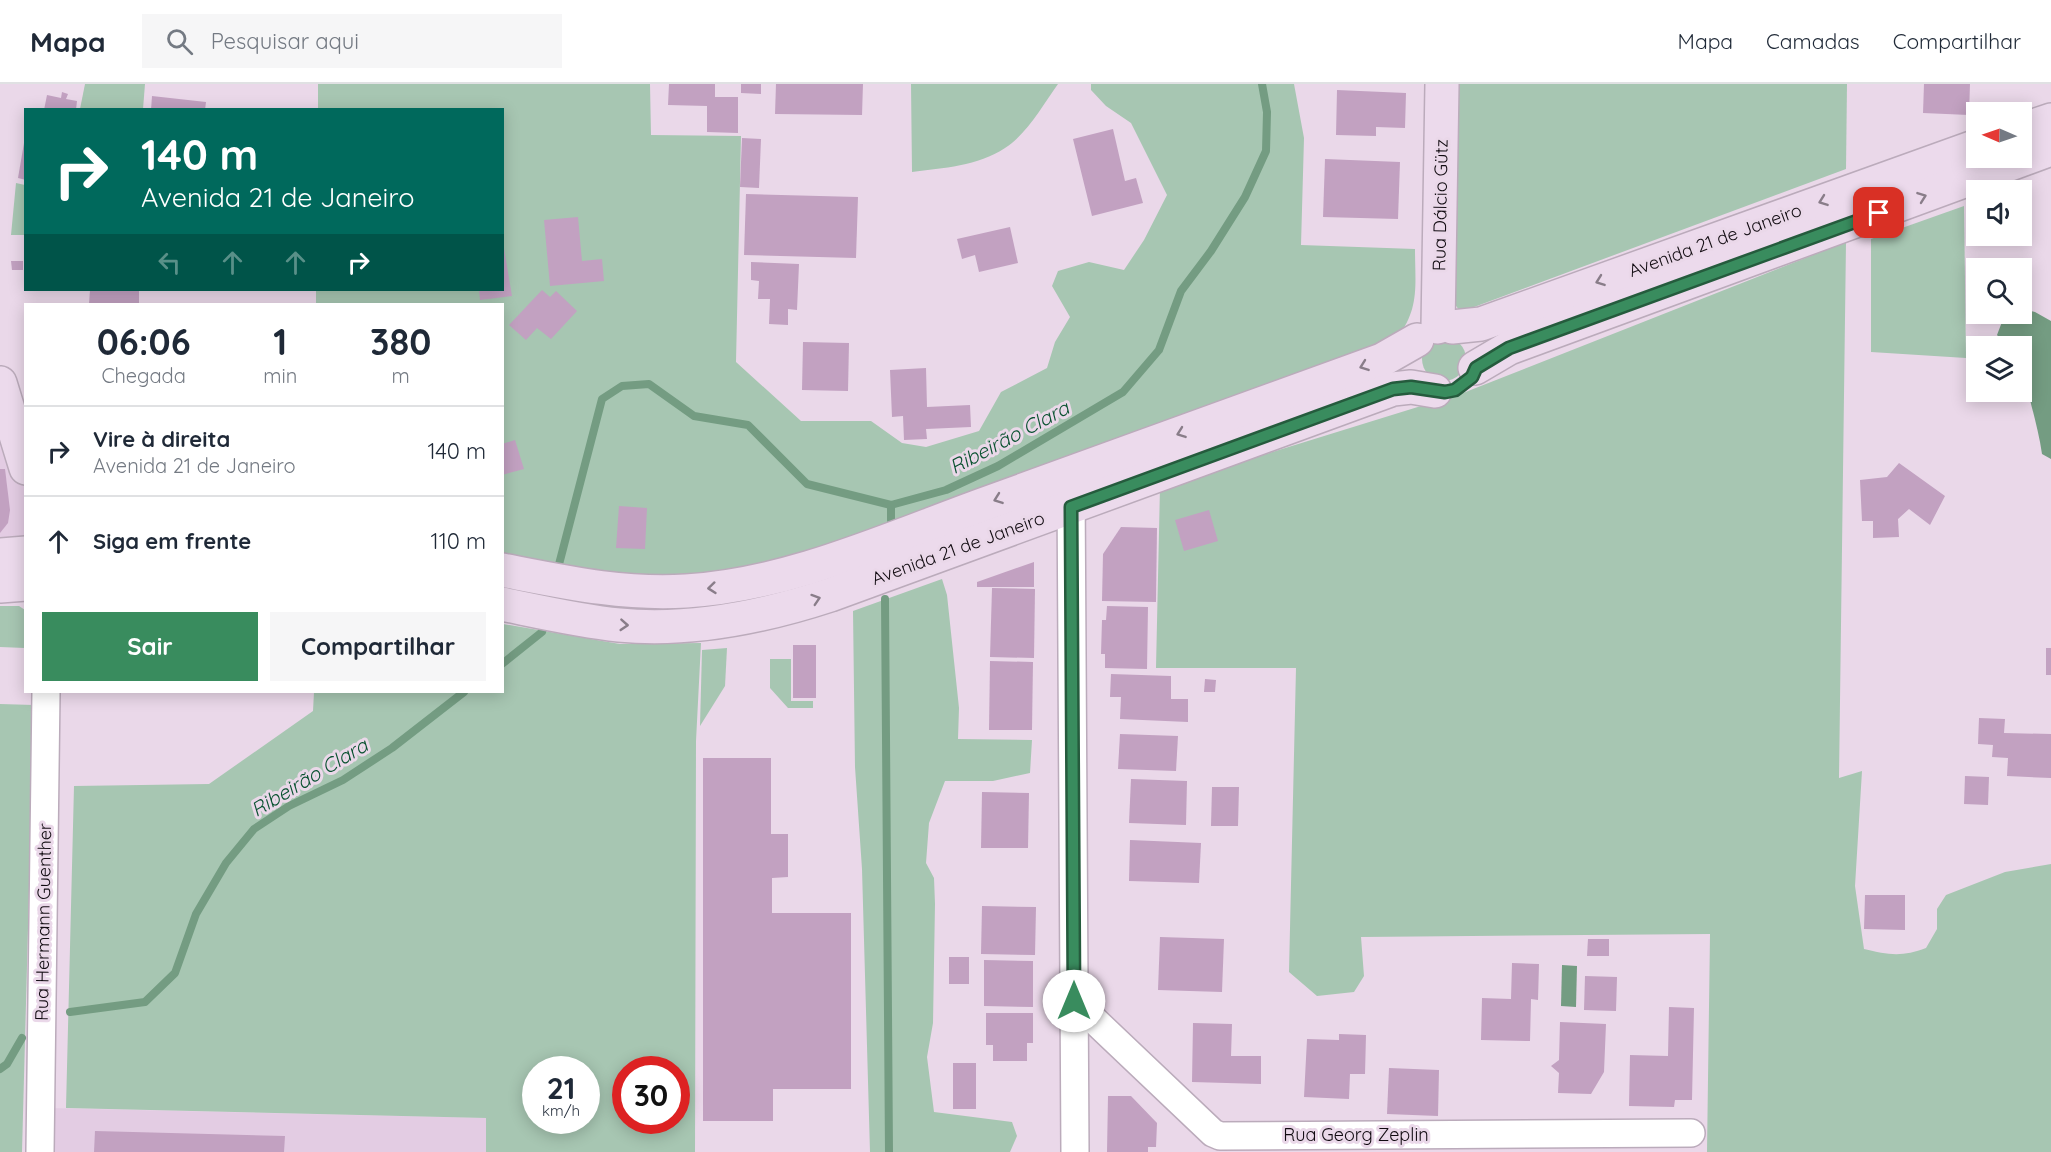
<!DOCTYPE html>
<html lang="pt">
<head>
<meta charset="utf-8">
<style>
	:root { --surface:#fff; --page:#f6f6f7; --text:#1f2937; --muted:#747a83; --line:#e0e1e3; --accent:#398c5e }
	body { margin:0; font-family:Quicksand,sans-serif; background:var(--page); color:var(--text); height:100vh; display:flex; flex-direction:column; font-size:22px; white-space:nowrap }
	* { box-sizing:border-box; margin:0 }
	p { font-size:20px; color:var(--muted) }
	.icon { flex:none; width:33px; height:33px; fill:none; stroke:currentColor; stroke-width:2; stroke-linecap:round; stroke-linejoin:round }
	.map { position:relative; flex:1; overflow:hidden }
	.side { position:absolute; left:24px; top:219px; width:480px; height:390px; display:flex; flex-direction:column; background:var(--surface); border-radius:0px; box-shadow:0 3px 15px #0003 }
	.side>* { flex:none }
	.top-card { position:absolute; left:24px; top:24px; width:480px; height:183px; border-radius:0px; box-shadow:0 3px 15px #0003; background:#00695c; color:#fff; overflow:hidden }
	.needle { width:39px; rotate:272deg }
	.buttons { position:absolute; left:1966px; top:18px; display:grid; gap:12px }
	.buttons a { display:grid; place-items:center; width:66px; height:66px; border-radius:0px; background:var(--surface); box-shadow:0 3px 15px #0003; font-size:30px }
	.speed { position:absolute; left:522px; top:972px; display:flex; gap:12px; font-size:30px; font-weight:700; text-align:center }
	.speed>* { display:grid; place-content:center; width:78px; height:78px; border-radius:50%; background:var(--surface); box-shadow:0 3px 15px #0003; line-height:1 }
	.speed small { font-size:15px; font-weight:400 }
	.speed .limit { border:9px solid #d22; background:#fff; color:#111 }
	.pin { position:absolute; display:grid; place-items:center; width:51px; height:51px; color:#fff; margin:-26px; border-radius:12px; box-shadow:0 3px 9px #0006 }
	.me { position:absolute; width:66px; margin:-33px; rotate:0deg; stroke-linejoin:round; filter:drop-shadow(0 0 4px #0008) }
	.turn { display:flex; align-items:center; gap:21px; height:126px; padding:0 18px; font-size:27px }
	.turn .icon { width:78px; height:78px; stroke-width:2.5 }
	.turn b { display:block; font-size:42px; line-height:51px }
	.lanes { display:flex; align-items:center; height:57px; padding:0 18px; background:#0003; justify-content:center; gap:30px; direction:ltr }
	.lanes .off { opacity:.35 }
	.eta { display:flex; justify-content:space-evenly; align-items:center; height:102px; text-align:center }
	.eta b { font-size:36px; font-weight:800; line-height:42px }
	.primary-button { display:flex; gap:12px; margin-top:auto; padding:12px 18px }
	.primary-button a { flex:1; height:69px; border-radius:0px; background:var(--accent); color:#fff; font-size:24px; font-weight:800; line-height:69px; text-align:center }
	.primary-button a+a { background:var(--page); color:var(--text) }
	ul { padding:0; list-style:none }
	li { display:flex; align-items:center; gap:18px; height:90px; padding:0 18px; border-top:2px solid var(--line) }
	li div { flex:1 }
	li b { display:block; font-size:22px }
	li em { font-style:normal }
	header { display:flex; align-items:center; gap:36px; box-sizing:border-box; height:84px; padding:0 30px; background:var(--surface); border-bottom:2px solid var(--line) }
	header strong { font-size:28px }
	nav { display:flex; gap:33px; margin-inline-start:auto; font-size:21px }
	.search { width:420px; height:54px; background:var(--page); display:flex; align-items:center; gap:15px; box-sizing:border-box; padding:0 21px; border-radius:0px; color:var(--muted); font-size:22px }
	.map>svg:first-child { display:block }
</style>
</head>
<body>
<header>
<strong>Mapa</strong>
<div class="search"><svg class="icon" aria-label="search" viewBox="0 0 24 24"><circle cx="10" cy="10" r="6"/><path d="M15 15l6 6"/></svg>Pesquisar aqui</div>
<nav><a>Mapa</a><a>Camadas</a><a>Compartilhar</a></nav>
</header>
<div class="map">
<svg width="2051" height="1068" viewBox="0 0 2051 1068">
	<rect width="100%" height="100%" fill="#ead8e9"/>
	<g fill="#e3cce3">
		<polygon points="0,316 25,406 25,459 0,460"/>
		<polygon points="48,1024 487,1034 486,1068 46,1068"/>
	</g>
	<g fill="#a7c6b2" fill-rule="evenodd">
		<polygon points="85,0 145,0 143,25 80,25"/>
		<path d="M318 0H650L651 51 741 52 736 278 801 337H871L902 359 926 363 979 347 1001 308 1047 284 1055 258 1070 233 1052 202 1058 187 1089 178 1124 186 1144 156 1167 111 1131 39 1106 22 1091 6V0H1294L1304 54 1301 161 1415 165C1415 201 1420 224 1397 254L832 461C785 473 738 486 689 491 626 496 564 482 503 471L502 220H316V206H502V26L318 25Z"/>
		<path d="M911 0H1058C1043 21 1027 50 1005 64 978 82 943 84 912 88Z"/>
		<polygon points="1458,0 1847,0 1846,85 1466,226 1459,226 1454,219"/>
		<polygon points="16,99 25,101 25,180 25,151 11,151"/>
		<polygon points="1964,122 1966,274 1871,268 1871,155"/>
		<path d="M1846 158 1839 694 1862 687 1855 802 1864 865C1888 871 1903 873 1926 864L1937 845V825L1946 811 2005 788 2051 780V1068H1707L1710 850 1361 853 1364 892 1354 908 1317 912 1289 888 1296 584H1156L1160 403 1463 309Z"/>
		<circle cx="1444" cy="275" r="22"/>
		<polygon points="942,495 947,511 959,624 958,655 1032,656 1030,689 993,697 945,697 929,739 926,779 934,794 935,820 933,939 927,973 934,1028 1012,1038 1017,1052 1010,1068 870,1068 862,785 855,683 853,527"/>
		<path d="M739 513V519C682 528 631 528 574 520L575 514Z"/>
		<polygon points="0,522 19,522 25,526 25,564 0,563"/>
		<path d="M503 540 620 560 701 559 696 657 695 1068H486V1034L66 1024 74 702 209 700 313 627 314 608H502ZM536 986H586V1036H536ZM626 986H676V1036H626Z"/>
		<polygon points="727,564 725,602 700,642 702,566"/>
		<polygon points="770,575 791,575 791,617 813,617 813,624 788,624 770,604"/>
		<polygon points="0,620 34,621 22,1068 0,1068"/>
	</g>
	<g fill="#749c82">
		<path d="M2022 225 2035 228 2051 237V375L2042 370C2037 334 2022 298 2022 262H2007L1997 251 2005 230H2022Z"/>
		<polygon points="1562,881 1577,882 1576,923 1561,922"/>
	</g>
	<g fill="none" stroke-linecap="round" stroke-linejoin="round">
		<g stroke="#749c82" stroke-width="8">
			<polyline points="891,436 891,421"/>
			<polyline points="557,488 602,315 622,302 649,300 694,332 748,341 807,400 891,421 946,406 998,382 1123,308 1159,266 1181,207 1211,167 1245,113 1266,67 1267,28 1262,0"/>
			<polyline points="885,515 889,1068"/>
			<polyline points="502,580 542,548 545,538"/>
			<polyline points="70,928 145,918 175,889 196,830 226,779 254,745 289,722 343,696 392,664 464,608"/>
			<polyline points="0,985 7,980 22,954"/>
		</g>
	</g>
	<g fill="#c2a1c1">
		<polygon points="669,0 715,0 715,13 738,13 738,49 707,48 707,22 668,21"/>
		<polygon points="741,0 761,0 761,10 741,9"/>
		<polygon points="776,0 863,0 862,31 775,30"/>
		<polygon points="1924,0 1970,0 1969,31 1923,29"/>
		<polygon points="1337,6 1406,9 1405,44 1376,43 1376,52 1336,51"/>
		<polygon points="62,8 68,10 66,15 77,17 76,26 44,26 47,11 61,14"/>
		<polygon points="152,12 206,18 205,26 151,26"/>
		<polygon points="1113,45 1125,97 1136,94 1143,119 1092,132 1073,55"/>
		<polygon points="742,54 761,55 759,104 740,103"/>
		<polygon points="24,59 26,59 26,96 18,94"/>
		<polygon points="1325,75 1400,78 1398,135 1323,133"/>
		<polygon points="746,110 858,113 856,174 744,171"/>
		<polygon points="578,133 582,177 602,175 604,197 550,202 544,136"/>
		<polygon points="1010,143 1018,179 979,188 975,171 962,175 957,155"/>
		<polygon points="502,152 512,212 480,216 479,206 502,206"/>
		<polygon points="11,177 23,177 23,186 12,186"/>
		<polygon points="751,178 799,180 797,226 788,225 788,241 769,240 770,215 758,215 759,197 751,196"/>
		<polygon points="90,206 139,206 139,220 89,220"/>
		<polygon points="542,206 550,213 556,207 577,227 551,255 537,244 526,256 509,241"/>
		<polygon points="803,258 849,259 848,307 802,306"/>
		<polygon points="926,284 927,323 970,321 971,343 926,345 927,355 904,356 903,332 892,333 890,286"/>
		<polygon points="515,356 524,385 502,391 502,360"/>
		<polygon points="1899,379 1945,412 1930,441 1909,425 1898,435 1899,453 1873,454 1873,437 1862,437 1860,396 1887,393"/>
		<polygon points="0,385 5,385 10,426 8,439 0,449"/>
		<polygon points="619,422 647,424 645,465 616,464"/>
		<polygon points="1209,426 1218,457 1184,467 1175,436"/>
		<polygon points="1121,443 1157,444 1156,518 1102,517 1103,470"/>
		<polygon points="1034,478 1034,503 977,503 977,498"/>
		<polygon points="992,504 1035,505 1034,574 990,573"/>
		<polygon points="1107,522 1148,523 1147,585 1105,584 1105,570 1101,570 1102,536 1106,536"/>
		<rect x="793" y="561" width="23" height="53"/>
		<rect x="2046" y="564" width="5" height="27"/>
		<polygon points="990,577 1033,578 1032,646 989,646"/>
		<polygon points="1111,590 1171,592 1171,615 1188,615 1188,638 1120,635 1121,613 1110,613"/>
		<polygon points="1205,595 1216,596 1215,608 1204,608"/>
		<polygon points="1979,634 2005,635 2004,649 2051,650 2051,694 2007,692 2008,674 1992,673 1993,661 1978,660"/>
		<polygon points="1120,650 1178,652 1176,687 1118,685"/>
		<polygon points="703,674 771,674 771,750 788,750 788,793 772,794 772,829 851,829 851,1005 773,1005 773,1037 703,1037"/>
		<polygon points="1965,692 1989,693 1988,721 1964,720"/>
		<polygon points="1131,695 1187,697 1186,741 1129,739"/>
		<polygon points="1212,703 1239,703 1238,742 1211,742"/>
		<polygon points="982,708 1029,709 1028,764 981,764"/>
		<polygon points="1130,756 1201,759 1199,799 1129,797"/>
		<polygon points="1865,811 1905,811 1905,846 1864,845"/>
		<polygon points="982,822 1036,823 1035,871 981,870"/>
		<polygon points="1160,853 1224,855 1222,908 1158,906"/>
		<polygon points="1588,855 1609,855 1609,872 1587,872"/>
		<rect x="949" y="873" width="20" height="27"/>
		<polygon points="984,876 1033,877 1033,923 984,922"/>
		<polygon points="1512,879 1539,880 1538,916 1531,915 1530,957 1481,956 1482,914 1511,915"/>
		<polygon points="1585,892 1617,893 1616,927 1584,926"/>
		<polygon points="1669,923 1694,924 1692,1016 1675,1016 1674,1023 1629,1022 1630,971 1668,972"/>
		<polygon points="986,929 1033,929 1033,959 1027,959 1027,977 993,977 993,961 986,961"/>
		<polygon points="1560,938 1606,940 1604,988 1591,1010 1558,1009 1559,989 1551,982 1559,976"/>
		<polygon points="1193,939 1232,940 1231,972 1261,972 1261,1000 1192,998"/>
		<polygon points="1339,950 1366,951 1365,990 1350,990 1349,1015 1304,1013 1307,955 1339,956"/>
		<rect x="953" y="979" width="23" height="46"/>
		<polygon points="1389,984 1439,986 1438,1032 1387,1030"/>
		<polygon points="1108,1012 1131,1012 1157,1039 1156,1063 1148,1063 1148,1068 1107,1068"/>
		<polygon points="95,1047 285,1052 284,1068 94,1068"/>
	</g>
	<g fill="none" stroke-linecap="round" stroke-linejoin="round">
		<g stroke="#bbabbb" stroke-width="30">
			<g id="street">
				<polyline points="1071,403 1075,1068"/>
				<polyline points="1074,917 1213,1049 1220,1052 1691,1049"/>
				<polyline points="40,1068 46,608"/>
			</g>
		</g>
		<g stroke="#bbabbb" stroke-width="36">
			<g id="secondary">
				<polyline points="2022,46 2051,36"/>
				<polyline points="1438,243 1442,0"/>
				<polyline points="1452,243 1481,240 1977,62"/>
				<polyline points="1475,284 1509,264 2051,65"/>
				<polyline points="0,299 26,384"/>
				<polyline points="0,471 26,469"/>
				<path d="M502 486C564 498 623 511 686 507 788 501 886 456 982 421 1115 373 1248 324 1382 276L1417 256"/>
				<polyline points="0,502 26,500"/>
				<path d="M502 520C541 528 580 537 619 541 691 548 763 533 830 511L1393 305 1411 303 1435 307"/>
			</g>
		</g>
		<use href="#street" stroke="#fff" stroke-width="27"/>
		<use href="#secondary" stroke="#ecdaec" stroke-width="33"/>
	</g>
	<defs><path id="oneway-chevron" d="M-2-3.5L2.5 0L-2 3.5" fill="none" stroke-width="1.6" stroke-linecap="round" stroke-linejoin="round" transform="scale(1.5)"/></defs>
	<g stroke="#897d89">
		<use href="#oneway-chevron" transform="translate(1922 113) rotate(-20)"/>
		<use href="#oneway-chevron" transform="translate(1823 117) rotate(160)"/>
		<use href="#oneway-chevron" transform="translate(1600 197) rotate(160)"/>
		<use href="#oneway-chevron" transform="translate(1364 282) rotate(160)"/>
		<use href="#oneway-chevron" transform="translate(1181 349) rotate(160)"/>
		<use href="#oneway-chevron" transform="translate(998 415) rotate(160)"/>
		<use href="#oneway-chevron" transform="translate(712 504) rotate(174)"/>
		<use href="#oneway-chevron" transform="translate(816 515) rotate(-18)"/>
		<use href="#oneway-chevron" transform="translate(624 541) rotate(4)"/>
	</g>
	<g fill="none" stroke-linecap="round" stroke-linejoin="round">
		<g stroke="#255b3d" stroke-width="15">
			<polyline id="route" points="1074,917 1071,423 1393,305 1411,303 1445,308 1455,306 1472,293 1476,284 1509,264 1879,129"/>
		</g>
		<use href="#route" stroke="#398c5e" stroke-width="10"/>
	</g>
	<g text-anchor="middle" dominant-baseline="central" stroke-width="6" stroke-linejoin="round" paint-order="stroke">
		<g font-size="18" fill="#110b11" stroke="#ead8e9">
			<text transform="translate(1440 121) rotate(-89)">Rua Dálcio Gütz</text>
			<text transform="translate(1715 156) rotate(-20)">Avenida 21 de Janeiro</text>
			<text transform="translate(958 464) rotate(-20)">Avenida 21 de Janeiro</text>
			<text transform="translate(43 838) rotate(-89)">Rua Hermann Guenther</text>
			<text x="1356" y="1050">Rua Georg Zeplin</text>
		</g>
		<g font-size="20" font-style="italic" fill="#095230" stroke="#ead8e9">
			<text transform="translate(1009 353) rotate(-28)">Ribeirão Clara</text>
			<text transform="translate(309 693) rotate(-31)">Ribeirão Clara</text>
		</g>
	</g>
</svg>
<div class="buttons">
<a><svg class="needle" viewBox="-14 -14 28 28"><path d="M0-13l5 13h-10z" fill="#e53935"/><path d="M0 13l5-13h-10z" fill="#747a83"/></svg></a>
<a><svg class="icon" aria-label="sound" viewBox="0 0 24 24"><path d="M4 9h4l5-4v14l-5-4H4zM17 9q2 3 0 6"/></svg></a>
<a><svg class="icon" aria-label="search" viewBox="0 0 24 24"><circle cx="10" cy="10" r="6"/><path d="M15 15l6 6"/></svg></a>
<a><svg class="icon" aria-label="layers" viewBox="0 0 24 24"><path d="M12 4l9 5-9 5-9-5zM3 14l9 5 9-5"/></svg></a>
</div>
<div class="speed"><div>21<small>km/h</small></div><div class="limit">30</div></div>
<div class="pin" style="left:1879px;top:129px;background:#d93025"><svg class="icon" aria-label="arrive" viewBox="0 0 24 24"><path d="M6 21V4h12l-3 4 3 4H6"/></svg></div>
<svg class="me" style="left:1074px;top:917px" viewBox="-20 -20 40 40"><circle r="19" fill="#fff"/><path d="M0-13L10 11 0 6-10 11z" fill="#398c5e"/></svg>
<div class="top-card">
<div class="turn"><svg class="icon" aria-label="right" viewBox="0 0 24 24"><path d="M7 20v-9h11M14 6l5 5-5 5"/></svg><div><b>140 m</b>Avenida 21 de Janeiro</div></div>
<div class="lanes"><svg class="icon off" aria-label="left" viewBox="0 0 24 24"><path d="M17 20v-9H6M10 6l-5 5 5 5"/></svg><svg class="icon off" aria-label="ahead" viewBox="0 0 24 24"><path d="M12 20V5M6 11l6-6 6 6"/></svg><svg class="icon off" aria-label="ahead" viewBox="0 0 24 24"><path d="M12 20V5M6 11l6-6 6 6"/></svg><svg class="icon" aria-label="right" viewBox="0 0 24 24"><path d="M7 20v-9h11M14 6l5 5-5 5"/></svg></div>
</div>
<section class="side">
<div class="eta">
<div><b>06:06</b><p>Chegada</p></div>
<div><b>1</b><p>min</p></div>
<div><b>380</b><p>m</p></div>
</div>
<ul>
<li><svg class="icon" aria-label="right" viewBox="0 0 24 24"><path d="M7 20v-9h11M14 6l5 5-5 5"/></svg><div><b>Vire à direita</b><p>Avenida 21 de Janeiro</p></div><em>140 m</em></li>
<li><svg class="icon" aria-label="ahead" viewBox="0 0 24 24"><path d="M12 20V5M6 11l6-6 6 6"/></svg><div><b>Siga em frente</b></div><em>110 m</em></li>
</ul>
<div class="primary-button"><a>Sair</a><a>Compartilhar</a></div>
</section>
</div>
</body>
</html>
